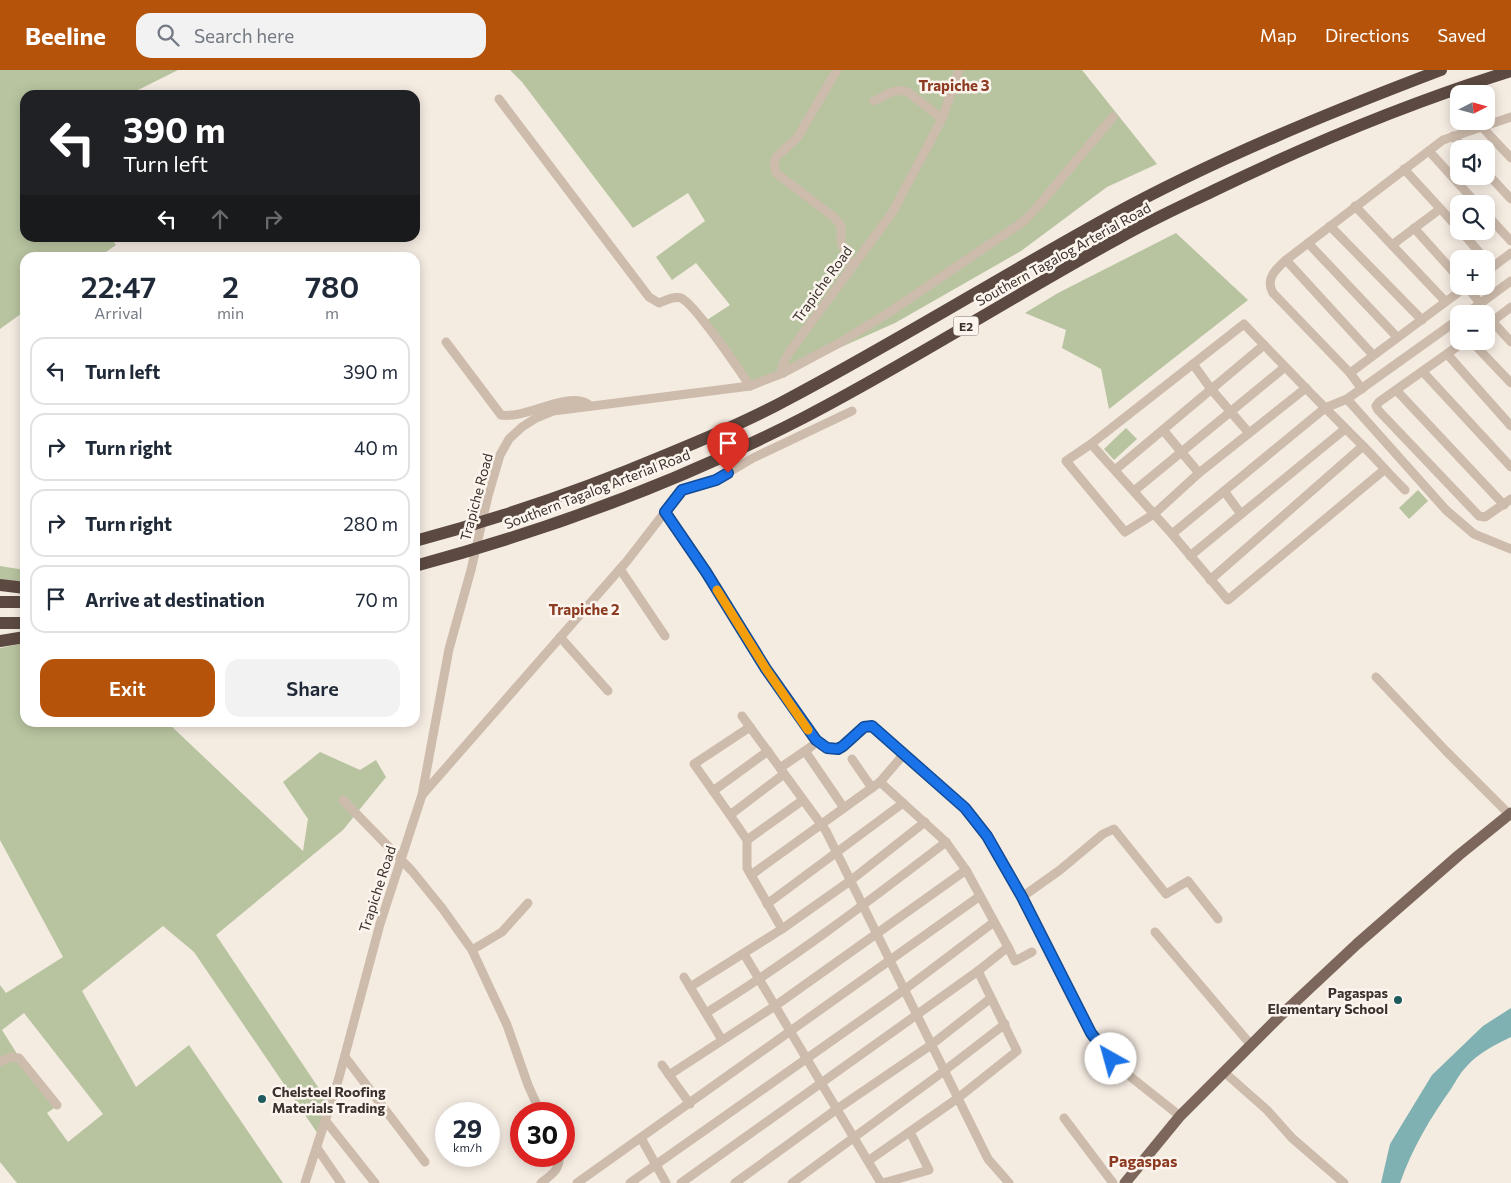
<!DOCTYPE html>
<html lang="en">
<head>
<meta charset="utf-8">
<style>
	:root { --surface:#fff; --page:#f2f2f3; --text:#1f2937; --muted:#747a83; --line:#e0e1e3; --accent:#b45309 }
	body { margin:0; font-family:Commissioner,sans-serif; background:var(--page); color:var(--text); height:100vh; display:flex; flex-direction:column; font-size:19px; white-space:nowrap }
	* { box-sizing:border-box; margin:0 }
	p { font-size:16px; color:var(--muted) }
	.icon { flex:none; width:28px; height:28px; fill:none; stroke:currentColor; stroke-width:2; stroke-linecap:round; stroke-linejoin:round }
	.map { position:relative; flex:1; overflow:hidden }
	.drawer { position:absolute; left:20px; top:182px; width:400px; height:475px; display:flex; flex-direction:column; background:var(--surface); border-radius:15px; box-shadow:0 2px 12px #0003 }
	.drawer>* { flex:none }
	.hud { position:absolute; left:20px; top:20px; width:400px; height:152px; border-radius:15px; box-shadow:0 2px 12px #0003; background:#202124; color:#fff; overflow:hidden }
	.needle { width:32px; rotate:84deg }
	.buttons { position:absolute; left:1450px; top:15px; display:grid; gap:10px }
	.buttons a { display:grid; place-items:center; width:45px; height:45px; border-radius:10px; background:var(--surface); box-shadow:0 2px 12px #0003; font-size:25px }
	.speed { position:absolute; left:435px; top:1032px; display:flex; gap:10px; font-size:25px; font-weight:700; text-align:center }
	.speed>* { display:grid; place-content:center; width:65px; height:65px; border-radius:50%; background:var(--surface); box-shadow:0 2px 12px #0003; line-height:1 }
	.speed small { font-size:12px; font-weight:400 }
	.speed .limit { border:8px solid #d22; background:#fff; color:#111 }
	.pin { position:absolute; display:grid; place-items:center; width:42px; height:42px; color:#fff; margin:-51px -21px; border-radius:50% 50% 50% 0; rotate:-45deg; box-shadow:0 0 5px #0007 }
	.pin .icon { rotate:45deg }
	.me { position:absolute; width:55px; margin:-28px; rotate:322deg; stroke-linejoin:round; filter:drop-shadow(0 0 4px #0008) }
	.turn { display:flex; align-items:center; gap:18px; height:105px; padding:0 20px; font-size:22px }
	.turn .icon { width:65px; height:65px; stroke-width:2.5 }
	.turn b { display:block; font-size:35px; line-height:42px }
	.lanes { display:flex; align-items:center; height:48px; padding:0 20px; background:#0003; justify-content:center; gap:25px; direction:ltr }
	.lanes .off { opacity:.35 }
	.eta { display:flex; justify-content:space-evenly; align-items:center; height:85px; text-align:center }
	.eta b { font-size:30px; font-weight:600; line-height:35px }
	.cta { display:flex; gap:10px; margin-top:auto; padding:10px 20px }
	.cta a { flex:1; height:58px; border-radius:15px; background:var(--accent); color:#fff; font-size:20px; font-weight:600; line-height:58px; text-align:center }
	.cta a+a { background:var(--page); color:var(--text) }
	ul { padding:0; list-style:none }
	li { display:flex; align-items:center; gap:15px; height:68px; margin:0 10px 8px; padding:0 10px; border:2px solid var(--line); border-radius:15px }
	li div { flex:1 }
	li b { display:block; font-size:19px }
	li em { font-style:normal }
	header { display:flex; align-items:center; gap:30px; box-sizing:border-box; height:70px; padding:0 25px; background:var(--accent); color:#fff }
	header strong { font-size:24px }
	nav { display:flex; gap:28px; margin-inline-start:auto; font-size:18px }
	.search { width:350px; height:45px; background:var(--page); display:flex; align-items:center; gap:12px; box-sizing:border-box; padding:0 18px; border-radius:15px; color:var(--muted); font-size:19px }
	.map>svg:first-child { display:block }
</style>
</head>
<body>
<header>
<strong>Beeline</strong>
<div class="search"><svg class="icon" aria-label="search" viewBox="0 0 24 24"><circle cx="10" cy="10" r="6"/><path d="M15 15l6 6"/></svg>Search here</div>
<nav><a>Map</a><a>Directions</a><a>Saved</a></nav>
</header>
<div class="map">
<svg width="1511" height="1113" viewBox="0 0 1511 1113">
	<rect width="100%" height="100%" fill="#f4ebe1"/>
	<g fill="#b8c4a0" fill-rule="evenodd">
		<polygon points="0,0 178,0 138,20 133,25 25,25 25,168 111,168 116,175 99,187 25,188 25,241 0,259"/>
		<polygon points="510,0 1082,0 1157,94 1107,117 1021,181 895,253 783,303 750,316 704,252 730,235 696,193 672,210 656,187 705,151 688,123 633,158 522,12"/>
		<polygon points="1176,163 1248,230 1109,339 1101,299 1062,278 1066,260 1025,243 1058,223"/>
		<polygon points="1126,358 1137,369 1114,390 1104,379"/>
		<polygon points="1418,420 1428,431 1409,449 1399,438"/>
		<polygon points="0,496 25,500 25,513 0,509"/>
		<path d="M25 573V652L168 653 303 781 308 749 283 712 320 682 360 700 376 690 386 707 343 760 216 865 326 1029 329 1038 320 1067 194 882 163 856 82 921 136 1017 189 975 283 1113H17L0 1092V915L6 923 63 887 0 770V578ZM24 943 103 1044 68 1072 47 1043 57 1036 19 987 2 960Z"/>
	</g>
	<path fill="#7fb0b2" d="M1511 938V967C1495 975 1478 983 1466 997 1460 1003 1456 1011 1451 1019 1430 1048 1412 1079 1400 1113H1381L1390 1074 1432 1005 1483 956Z"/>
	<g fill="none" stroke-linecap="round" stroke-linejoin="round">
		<g stroke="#cdbbac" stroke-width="9">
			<polyline points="837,0 797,68 776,87 774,95 776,103 835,148 841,156 841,172 851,198"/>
			<path d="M499 29 649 227 659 233C666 230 674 226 681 228 694 233 740 301 750 316"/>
			<path d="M874 31C885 26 896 17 908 22L942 49"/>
			<polyline points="1482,57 1511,88"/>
			<polyline points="1453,66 1465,79"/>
			<polyline points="1429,81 1477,134"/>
			<polyline points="1404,99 1459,159"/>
			<polyline points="1486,102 1511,129"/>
			<polyline points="1355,136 1445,231"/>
			<polyline points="1486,144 1511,171"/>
			<polyline points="1330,156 1422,250"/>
			<polyline points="1414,158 1459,208"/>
			<polyline points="1461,161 1485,189"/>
			<polyline points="1308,173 1397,267"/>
			<polyline points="1392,175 1440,139"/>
			<polyline points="1286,190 1373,285"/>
			<polyline points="1486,202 1511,183"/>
			<polyline points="1466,216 1480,233"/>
			<path d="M1467 216 1350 303 1273 223C1265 209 1275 200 1286 190L1443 70 1511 47"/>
			<polyline points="1466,244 1511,211"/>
			<polyline points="1492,251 1511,272"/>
			<polyline points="1486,256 1511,237"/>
			<polyline points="1465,271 1379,332 1376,336 1378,340 1479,446 1485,447 1511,429"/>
			<polyline points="1471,271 1511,313"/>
			<path d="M446 272 501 345C527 349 566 321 588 334"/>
			<polyline points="1447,284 1511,356"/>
			<polyline points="1193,294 1211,319 1249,363"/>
			<polyline points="1423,302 1511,397"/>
			<polyline points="783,303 841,272 888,243 1024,151 1039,135 1113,47"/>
			<polyline points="1350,303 1362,319"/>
			<polyline points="1397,321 1504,435"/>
			<polyline points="1347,329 1446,440 1474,464 1511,479"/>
			<path d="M1163 360 1199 403 1154 444 1125 462 1066 391 1091 374 1244 254C1283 295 1322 335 1362 375 1377 390 1390 405 1405 420"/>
			<polyline points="1091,374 1172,464 1228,530 1384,400"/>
			<polyline points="1115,400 1264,275"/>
			<polyline points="1199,403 1306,318"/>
			<polyline points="1134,421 1285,297"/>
			<polyline points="1224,421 1241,444"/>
			<path d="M665 442 706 502 766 599 816 670C848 696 847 656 872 656L965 738 987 766 1022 827 1091 963 1111 989 1132 1008 1180 1046"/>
			<polyline points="1172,464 1325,338 1347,329 1459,249"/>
			<polyline points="1190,486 1345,359"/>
			<polyline points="620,499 665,566"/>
			<polyline points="1210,510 1363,376"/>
			<polyline points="560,567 608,621"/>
			<polyline points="1376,607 1446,681 1509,744"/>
			<polyline points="742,646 826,761 988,1089 1009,1113"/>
			<polyline points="805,681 844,738"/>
			<polyline points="852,689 872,718"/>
			<polyline points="780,698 812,676"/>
			<polyline points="880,712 904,684"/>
			<polyline points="713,721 768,681"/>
			<polyline points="423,724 627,491 682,420 716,410 753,388 852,341"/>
			<polyline points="343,730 412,801 442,838 472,880 507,955 528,1015 541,1044"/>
			<polyline points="730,745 694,694 750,657"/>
			<polyline points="747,770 803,730"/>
			<polyline points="751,805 747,798 747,770 730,745 784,704"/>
			<polyline points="1022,827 1060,800 1103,764 1114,759 1166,824 1188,811 1218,849"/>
			<polyline points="767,834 903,733"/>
			<polyline points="782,859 850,811 925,752"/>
			<polyline points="1155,862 1251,975"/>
			<polyline points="1008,877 1015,891 1032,882"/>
			<polyline points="472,880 502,862 528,833"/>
			<polyline points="744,884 881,1113"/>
			<polyline points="684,907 722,970"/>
			<polyline points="690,917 782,859 751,805 880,712 946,772 966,800 1008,877 978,901 1017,981 958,1028 868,1091"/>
			<path d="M706 943C790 891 868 832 946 772"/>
			<polyline points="345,987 425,1092"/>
			<polyline points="0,992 11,987 19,988 57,1035"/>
			<polyline points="662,995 690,1034"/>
			<polyline points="1224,1002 1267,1040 1292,1068 1344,1113"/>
			<polyline points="669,1005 775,936 966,800"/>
			<polyline points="1064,1048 1113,1113"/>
			<polyline points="325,1050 375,1113"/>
			<polyline points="641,1068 666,1113"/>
			<polyline points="317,1078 341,1113"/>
			<polyline points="305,1113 338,1011 380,854 422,725 449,579 471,500 488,426 500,385 509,369 522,357 536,348 553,341 750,316 783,303 782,296 790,281 892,143 942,49 959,0"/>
			<path d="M541 1113C550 1106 561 1099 559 1086"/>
			<polyline points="577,1113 980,826"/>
			<polyline points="630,1113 904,920 994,852"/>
			<polyline points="681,1113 978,901"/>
			<polyline points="735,1113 837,1039 931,975 991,928"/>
			<polyline points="792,1113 944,1001 1005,954"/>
			<polyline points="883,1113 929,1100 910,1062"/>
		</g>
		<polyline stroke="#7d675c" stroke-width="11" points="1125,1113 1180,1046 1279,947 1357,874 1459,785 1511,743"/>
		<g stroke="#5c4a42" stroke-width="12">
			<path d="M415 471C502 448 585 419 668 384 710 367 752 349 792 327 899 270 1002 206 1109 147 1215 89 1328 43 1441 0"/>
			<path d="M415 496C549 460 681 411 805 347 913 291 1014 225 1121 167 1151 150 1182 136 1213 121 1310 74 1408 33 1511 1"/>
			<polyline points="0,515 25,518"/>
			<polyline points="0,532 25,532"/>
			<polyline points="0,553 25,553"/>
			<polyline points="0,571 25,567"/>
		</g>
	</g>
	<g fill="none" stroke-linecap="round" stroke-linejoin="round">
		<g stroke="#114b97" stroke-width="12">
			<polyline id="route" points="728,403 716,410 682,420 665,442 706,502 766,599 816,670 827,678 838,679 843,676 864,657 872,656 965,738 987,766 1022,827 1091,963 1111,989"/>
		</g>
		<use href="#route" stroke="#1a73e8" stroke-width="9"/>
		<polyline stroke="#f59e0b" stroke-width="9" points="717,520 766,599 808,660"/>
	</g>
	<g fill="#1f5a5e" stroke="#fbf5ee" stroke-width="2">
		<circle cx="1398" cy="930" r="5"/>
		<circle cx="262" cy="1029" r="5"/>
	</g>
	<g text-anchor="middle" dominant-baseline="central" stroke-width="5" stroke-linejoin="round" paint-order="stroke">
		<rect fill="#fbf5ee" stroke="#756b66" stroke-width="1" x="953.5" y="246.5" width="25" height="19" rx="4"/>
		<g font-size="12" font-weight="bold" fill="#3b302b">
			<text x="966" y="256">E2</text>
		</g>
		<g font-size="14" fill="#3b302b" stroke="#fbf5ee">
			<text transform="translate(1063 184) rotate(-29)">Southern Tagalog Arterial Road</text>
			<text transform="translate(822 214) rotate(-54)">Trapiche Road</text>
			<text transform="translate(597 419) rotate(-21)">Southern Tagalog Arterial Road</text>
			<text transform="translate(476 427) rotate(-75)">Trapiche Road</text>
			<text transform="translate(377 819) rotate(-72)">Trapiche Road</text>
		</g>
		<g font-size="14" font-weight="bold" fill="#3b302b" stroke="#fbf5ee" text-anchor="end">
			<text x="1388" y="922">Pagaspas<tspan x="1388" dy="16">Elementary School</tspan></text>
			<text x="272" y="1021" text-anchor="start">Chelsteel Roofing<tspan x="272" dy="16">Materials Trading</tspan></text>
		</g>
		<g font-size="15" font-weight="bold" fill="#8c3b22" stroke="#fbf5ee">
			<text x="954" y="15">Trapiche 3</text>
			<text x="584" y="539">Trapiche 2</text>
		</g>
		<g font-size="16" font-weight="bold" fill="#8c3b22" stroke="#fbf5ee">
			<text x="1143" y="1090">Pagaspas</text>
		</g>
	</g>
</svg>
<div class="buttons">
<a><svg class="needle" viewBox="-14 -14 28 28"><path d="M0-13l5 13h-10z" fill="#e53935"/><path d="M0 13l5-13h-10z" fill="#747a83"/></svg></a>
<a><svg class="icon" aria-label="sound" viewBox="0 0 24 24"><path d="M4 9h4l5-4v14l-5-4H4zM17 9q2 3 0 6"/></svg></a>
<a><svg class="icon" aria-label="search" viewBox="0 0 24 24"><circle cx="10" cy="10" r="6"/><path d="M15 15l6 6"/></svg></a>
<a>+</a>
<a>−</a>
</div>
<div class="speed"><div>29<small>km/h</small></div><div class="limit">30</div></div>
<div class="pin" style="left:728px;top:403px;background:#d93025"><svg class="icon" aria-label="arrive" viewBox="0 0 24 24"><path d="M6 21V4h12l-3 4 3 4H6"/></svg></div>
<svg class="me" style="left:1111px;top:989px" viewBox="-20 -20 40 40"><circle r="19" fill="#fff"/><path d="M0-13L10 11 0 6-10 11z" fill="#1a73e8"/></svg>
<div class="hud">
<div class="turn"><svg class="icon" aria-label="left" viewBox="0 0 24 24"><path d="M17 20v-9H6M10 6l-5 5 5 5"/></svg><div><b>390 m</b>Turn left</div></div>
<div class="lanes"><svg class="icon" aria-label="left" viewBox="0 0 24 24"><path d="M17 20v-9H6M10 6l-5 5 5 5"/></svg><svg class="icon off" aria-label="ahead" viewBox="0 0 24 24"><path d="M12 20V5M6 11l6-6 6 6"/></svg><svg class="icon off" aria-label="right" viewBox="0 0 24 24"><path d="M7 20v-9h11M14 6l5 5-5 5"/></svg></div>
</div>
<section class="drawer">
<div class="eta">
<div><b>22:47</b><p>Arrival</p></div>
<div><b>2</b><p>min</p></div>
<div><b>780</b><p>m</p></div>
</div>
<ul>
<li><svg class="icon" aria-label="left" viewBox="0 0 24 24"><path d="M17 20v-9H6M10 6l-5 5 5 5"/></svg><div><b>Turn left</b></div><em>390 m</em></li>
<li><svg class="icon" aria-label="right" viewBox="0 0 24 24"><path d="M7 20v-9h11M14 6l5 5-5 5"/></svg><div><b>Turn right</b></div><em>40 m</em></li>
<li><svg class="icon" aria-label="right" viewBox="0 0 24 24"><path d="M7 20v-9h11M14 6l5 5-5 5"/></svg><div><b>Turn right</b></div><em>280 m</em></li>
<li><svg class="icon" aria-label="arrive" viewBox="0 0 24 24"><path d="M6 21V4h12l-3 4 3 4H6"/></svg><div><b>Arrive at destination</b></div><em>70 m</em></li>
</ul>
<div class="cta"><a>Exit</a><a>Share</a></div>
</section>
</div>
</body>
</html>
